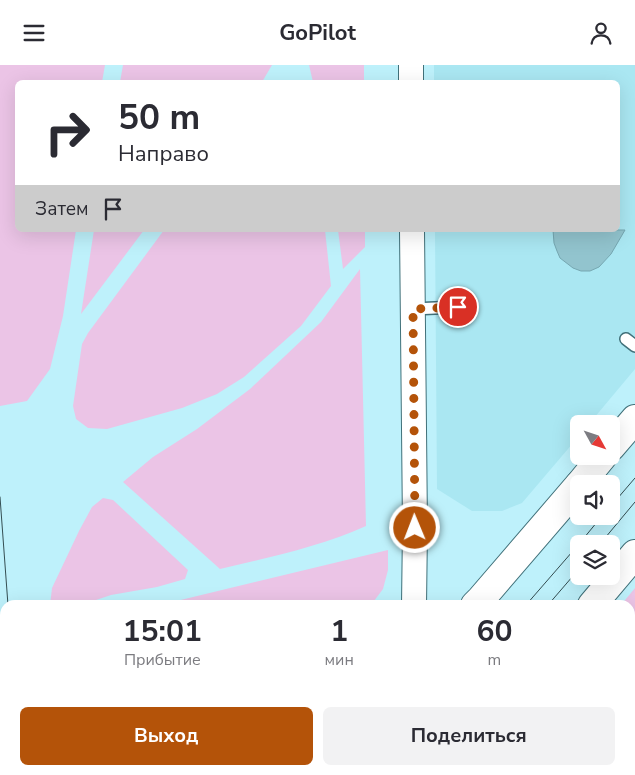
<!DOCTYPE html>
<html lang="ru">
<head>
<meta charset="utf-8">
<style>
	:root { --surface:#fff; --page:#f2f2f3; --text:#2b2b33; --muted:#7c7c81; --accent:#b45309 }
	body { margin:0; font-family:"Nunito Sans",sans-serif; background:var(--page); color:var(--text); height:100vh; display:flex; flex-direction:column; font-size:19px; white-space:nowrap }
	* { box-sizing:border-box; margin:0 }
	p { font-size:16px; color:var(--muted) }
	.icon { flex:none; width:28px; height:28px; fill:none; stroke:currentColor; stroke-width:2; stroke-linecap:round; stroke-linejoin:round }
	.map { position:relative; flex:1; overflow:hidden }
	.side { position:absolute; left:0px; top:535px; width:635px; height:175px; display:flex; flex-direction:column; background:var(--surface); border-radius:15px 15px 0 0; box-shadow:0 5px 20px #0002 }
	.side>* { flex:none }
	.top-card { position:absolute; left:15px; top:15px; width:605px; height:152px; border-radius:8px; box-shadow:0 5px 20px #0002; background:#fff; color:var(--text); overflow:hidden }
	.needle { width:32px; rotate:130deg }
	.tools { position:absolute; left:570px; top:350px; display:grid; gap:10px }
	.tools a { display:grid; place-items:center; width:50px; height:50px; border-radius:8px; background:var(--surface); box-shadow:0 5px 20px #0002; font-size:25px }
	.pin { position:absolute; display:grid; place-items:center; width:42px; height:42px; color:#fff; margin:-21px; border:2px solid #fff; border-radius:50%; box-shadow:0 1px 5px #0007 }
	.me { position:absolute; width:55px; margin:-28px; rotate:359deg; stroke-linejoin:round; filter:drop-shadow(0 0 4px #0008) }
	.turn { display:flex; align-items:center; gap:18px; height:105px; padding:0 20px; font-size:22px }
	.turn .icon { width:65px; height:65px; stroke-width:2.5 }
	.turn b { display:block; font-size:35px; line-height:42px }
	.then { display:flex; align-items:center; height:48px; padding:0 20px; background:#0003; gap:10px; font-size:19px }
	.eta { display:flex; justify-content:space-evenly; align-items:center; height:85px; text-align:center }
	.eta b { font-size:30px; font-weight:700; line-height:35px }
	.cta { display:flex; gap:10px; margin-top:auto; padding:10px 20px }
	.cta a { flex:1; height:58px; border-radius:8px; background:var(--accent); color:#fff; font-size:20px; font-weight:700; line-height:58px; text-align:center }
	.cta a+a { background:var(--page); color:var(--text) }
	header { display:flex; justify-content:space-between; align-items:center; height:65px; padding:0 20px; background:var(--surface); font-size:22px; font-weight:700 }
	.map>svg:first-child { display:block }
</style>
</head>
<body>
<header><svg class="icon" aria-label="menu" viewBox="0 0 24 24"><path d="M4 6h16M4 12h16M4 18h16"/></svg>GoPilot<svg class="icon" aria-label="person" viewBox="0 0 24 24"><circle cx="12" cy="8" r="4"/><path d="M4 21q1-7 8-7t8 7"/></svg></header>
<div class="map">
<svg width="635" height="710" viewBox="0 0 635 710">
	<rect width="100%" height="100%" fill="#bef1fb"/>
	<polygon fill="#aae7f2" points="434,0 635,0 635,304 589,359 579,359 579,371 522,438 502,446 472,446 437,424 435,165 618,165 618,18 434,17"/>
	<g fill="#ebc4e6">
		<polygon points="0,0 105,0 102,17 18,18 18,165 76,165 63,251 50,304 27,336 0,341"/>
		<polygon points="123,0 272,0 262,17 120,17"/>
		<polygon points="309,0 364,0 364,17 313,17"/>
		<polygon points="94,165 144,165 81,249"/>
		<polygon points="164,165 325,165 331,221 301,261 244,312 217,329 182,343 107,364 88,363 76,354 73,341 82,279 88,268"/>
		<polygon points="338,165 365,165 365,182 343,204"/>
		<path d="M360 204 366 461C320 482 269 492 220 504L123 417 153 392 197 364 250 324 321 257Z"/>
		<polygon points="103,433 113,435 188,505 185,514 157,522 111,530 81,540 50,540 52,523 79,466 92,442"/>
		<polygon points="388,485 388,505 383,524 371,540 160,540"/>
		<polygon points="635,523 635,589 632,592 630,590 630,540 621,540"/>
		<polygon points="635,626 635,710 601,710 595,705 630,705 630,632"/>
		<polygon points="125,705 349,705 329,710 82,710"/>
		<polygon points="481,705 535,705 530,710 477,710"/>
	</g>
	<polygon fill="#92c4ce" stroke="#76a7b1" points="553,165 625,165 611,189 599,202 590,206 581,206 573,203 560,193 557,186 554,178"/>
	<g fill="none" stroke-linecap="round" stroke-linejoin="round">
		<g stroke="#41717a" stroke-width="14">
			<g id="lane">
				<polyline points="413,244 457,242"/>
				<polyline points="626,274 635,281"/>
				<polyline points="570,705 576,710"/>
			</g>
		</g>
		<g stroke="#41717a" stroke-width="26">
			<g id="street">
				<polyline points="411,0 411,18"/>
				<polyline points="412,165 415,463 414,540"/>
				<polyline points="417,705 417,710"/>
			</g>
		</g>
		<g stroke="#41717a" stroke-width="30">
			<g id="secondary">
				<polyline points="611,382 635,354"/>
				<polyline points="580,419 603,391"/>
				<polyline points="475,540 481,534 579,420"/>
				<polyline points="592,540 635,489"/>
				<polyline points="0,648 5,647"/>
				<polyline points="0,691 5,690"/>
			</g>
		</g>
		<use href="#lane" stroke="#fff" stroke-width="11"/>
		<use href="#street" stroke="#fff" stroke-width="24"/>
		<use href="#secondary" stroke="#fff" stroke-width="28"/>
		<g stroke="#344e52" stroke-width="1">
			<polyline points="0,432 8,540"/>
			<polyline points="611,441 635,413"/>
			<polyline points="579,479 602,451"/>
			<polyline points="600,479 635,437"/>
			<polyline points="526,540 579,479"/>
			<polyline points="548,540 579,504"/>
			<polyline points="0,634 5,685"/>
			<polyline points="7,705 7,710"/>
			<polyline points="23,705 24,710"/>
			<polyline points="354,710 365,705"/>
			<polyline points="390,710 398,705"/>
		</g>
	</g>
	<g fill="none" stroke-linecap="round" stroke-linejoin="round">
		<polyline stroke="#b45309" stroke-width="9" stroke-dasharray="0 16.2" points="415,463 413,244 458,242"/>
	</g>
</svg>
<div class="tools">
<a><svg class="needle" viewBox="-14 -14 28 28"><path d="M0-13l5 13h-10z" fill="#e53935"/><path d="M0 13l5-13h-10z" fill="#7c7c81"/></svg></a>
<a><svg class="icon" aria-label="sound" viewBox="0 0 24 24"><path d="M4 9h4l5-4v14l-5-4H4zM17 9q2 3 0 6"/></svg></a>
<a><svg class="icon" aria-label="layers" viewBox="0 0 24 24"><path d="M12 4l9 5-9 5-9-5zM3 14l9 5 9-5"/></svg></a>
</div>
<div class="pin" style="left:458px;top:242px;background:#d93025"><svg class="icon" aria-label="arrive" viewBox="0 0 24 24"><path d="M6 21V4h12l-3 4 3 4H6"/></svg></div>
<svg class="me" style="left:415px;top:463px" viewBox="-20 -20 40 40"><circle r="17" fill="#b45309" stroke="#fff" stroke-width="3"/><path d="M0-11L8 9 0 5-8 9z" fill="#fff"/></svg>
<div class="top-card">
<div class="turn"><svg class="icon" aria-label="right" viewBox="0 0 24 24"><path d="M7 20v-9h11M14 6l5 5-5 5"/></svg><div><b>50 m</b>Направо</div></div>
<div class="then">Затем<svg class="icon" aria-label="arrive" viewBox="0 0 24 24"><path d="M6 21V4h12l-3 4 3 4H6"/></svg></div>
</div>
<section class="side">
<div class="eta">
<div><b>15:01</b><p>Прибытие</p></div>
<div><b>1</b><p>мин</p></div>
<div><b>60</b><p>m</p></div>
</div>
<div class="cta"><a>Выход</a><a>Поделиться</a></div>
</section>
</div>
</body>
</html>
